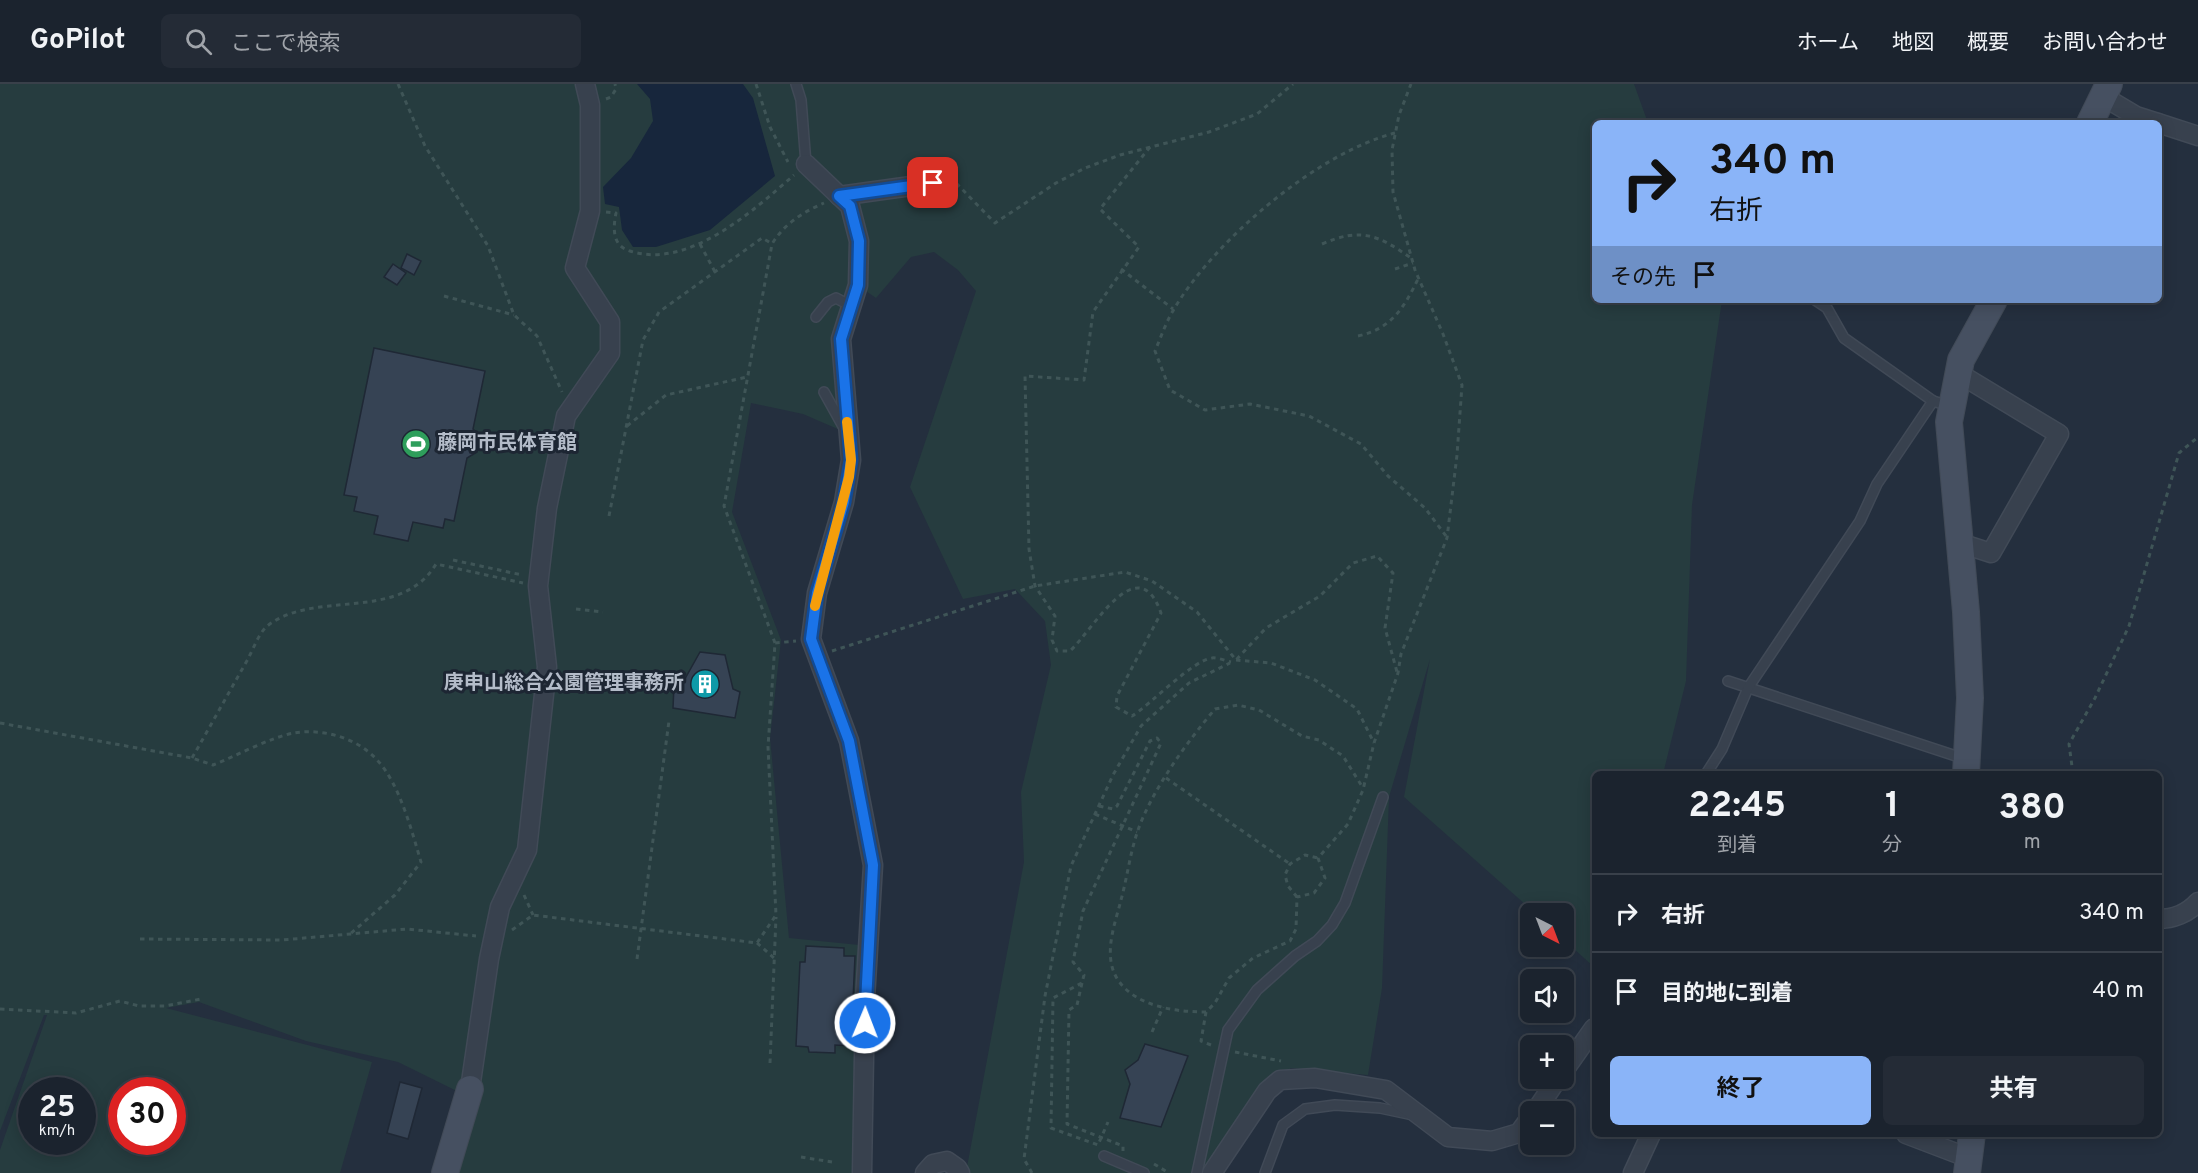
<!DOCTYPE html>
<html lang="ja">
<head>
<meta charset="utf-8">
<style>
	:root { --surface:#1b232e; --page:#242b36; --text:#f1f3f6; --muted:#a0a4aa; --line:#39404a; --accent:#8ab4f8 }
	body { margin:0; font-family:Overpass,"Noto Sans JP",sans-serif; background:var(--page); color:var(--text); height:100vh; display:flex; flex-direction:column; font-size:22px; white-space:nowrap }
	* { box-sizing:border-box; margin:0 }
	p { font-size:20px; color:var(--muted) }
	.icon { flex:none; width:33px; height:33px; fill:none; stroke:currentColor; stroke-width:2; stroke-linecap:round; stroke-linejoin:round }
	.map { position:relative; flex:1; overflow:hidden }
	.side { position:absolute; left:1592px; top:687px; width:570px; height:366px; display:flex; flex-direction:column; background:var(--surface); border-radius:9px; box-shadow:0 3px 15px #0003,0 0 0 2px var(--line) }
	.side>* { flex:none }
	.top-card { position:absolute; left:1592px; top:36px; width:570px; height:183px; border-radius:9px; box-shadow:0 3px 15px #0003,0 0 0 2px var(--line); background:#8ab4f8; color:#111; overflow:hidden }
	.needle { width:39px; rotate:138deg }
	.controls { position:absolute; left:1520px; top:819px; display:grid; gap:12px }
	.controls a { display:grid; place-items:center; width:54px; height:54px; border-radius:9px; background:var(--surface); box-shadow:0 3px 15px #0003,0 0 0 2px var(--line); font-size:30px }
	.speed { position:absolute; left:18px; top:993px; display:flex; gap:12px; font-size:30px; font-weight:700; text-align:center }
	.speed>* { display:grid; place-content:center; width:78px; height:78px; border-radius:50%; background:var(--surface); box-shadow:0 3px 15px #0003,0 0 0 2px var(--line); line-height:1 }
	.speed small { font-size:15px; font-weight:400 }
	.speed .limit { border:9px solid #d22; background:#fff; color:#111 }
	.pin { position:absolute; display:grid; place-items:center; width:51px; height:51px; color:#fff; margin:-26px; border-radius:12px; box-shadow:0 3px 9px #0006 }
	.me { position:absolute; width:66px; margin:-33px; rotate:1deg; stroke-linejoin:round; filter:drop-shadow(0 0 4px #0008) }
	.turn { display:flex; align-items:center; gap:21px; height:126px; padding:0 18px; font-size:27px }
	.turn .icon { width:78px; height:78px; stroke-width:2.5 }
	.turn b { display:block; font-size:42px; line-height:51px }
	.then { display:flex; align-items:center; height:57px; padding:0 18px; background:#0003; gap:12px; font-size:22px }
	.eta { display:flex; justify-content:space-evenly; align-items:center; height:102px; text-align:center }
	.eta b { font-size:36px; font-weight:700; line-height:42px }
	.cta { display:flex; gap:12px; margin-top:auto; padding:12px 18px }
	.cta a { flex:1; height:69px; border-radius:9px; background:var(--accent); color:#111; font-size:24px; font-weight:700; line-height:69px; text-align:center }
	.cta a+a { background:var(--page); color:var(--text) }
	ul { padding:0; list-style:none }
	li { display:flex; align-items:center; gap:18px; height:78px; padding:0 18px; border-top:2px solid var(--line) }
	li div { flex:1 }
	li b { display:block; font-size:22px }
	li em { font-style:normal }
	header { display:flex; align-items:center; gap:36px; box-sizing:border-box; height:84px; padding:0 30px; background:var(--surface); border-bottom:2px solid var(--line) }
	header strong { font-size:28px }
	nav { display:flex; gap:33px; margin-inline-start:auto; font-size:21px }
	.search { width:420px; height:54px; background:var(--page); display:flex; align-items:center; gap:15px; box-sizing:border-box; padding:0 21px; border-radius:9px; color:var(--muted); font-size:22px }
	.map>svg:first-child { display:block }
</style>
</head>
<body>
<header>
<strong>GoPilot</strong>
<div class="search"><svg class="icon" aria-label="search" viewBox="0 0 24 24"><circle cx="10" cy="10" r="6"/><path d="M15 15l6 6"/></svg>ここで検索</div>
<nav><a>ホーム</a><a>地図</a><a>概要</a><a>お問い合わせ</a></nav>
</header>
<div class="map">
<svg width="2198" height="1089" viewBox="0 0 2198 1089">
	<rect width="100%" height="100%" fill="#242f3e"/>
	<path fill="#263c3f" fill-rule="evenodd" d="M0 0H1634L1648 39H1594V216H1722L1692 421 1686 597 1663 690H1594V883L1563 855V830L1535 829 1404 713 1430 575 1389 713 1382 904 1368 991 1291 984 1259 1006 1201 1089H968L967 1083 1024 778 1021 708 1051 581 1045 537 1015 505 963 515 910 403 976 207 958 186 934 168 911 173 876 214 863 205 834 250 840 346 803 330 751 319 732 428 781 556 770 654 789 854 859 861 856 1089H451L473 1015 398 978 306 957 199 918 166 924 372 978 340 1089H0V1066L47 931H44L0 1047ZM32 1006H82V1058H32ZM122 1006H172V1058H122Z"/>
	<polygon fill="#17263c" points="637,0 743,0 753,14 775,92 710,146 656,163 633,163 622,146 619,123 605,120 603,103 631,74 653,37 650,15"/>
	<g fill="#364354" stroke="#1f2835" stroke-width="1.5">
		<polygon points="407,170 421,177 414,191 401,184"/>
		<polygon points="393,180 406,189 397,201 384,193"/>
		<polygon points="374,264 485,287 473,345 480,352 477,368 467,374 454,437 445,435 443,444 413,438 408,457 374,450 378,432 354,427 357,413 344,411"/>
		<polygon points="700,568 725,571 733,605 740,608 735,634 673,624 674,601 682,600"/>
		<polygon points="806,862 844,864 844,872 855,872 851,962 835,961 835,969 809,968 808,963 796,962 800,878 805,878"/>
		<polygon points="1145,960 1188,972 1161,1043 1120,1034 1130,1000 1125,986 1138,976"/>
		<polygon points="400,998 422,1004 408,1055 387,1049"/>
	</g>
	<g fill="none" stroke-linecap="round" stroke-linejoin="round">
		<g stroke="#414a57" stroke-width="12">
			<g id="lane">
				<polyline points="796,0 801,16 806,80"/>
				<polyline points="1815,216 1827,224 1844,254 1933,317"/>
				<polyline points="816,233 828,218 836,214 851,222"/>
				<polyline points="824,308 844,344"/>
				<polyline points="1728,597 1965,675"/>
				<polyline points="1706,690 1722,665 1748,604 1860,437 1877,400 1933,317 1949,322"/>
				<polyline points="1104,1072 1144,1089"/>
				<polyline points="1197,1089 1228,946 1257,906 1295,872 1317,857 1332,841 1345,819 1383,713"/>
				<polyline points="1265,1089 1283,1041 1305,1025 1335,1021 1380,1024 1413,1031"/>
			</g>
		</g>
		<g stroke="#414a57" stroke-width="21">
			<g id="street">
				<polyline points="2104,13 2136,32 2158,39"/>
				<polyline points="2158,39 2198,52"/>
				<polyline points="806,80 850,122 859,157 858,201 841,255 851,376 844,418 817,509 811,555 849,657 873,781 865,915 862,1089"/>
				<polyline points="839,112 933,99"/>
				<polyline points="1958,289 2059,350 1991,469 1960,459"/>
				<path d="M2158 835C2173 835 2188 829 2198 818"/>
				<polyline points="1563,988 1594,944"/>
				<polyline points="470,1005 489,875 500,823 527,766 547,583 538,502 547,424 566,332 610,269 610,238 575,184 590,127 590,21 585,0"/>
				<polyline points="1535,1028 1558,994"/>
				<polyline points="1906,1050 1969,1074"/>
				<polyline points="925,1089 933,1080 947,1077 957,1084 960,1089"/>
				<polyline points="1212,1089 1267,1007 1280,996 1315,994 1386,1006 1448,1053 1492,1057 1519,1049 1530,1034"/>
				<polyline points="1633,1089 1651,1050"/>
			</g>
		</g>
		<g stroke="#414a57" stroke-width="28">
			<g id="secondary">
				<polyline points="2090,39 2109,0"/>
				<polyline points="1966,690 1970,614 1966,528 1949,338 1961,276 1994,216"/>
				<polyline points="445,1089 470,1005"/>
				<polyline points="1967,1089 1972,1050"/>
			</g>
		</g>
		<g stroke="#3f5557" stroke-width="3" stroke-dasharray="4.5 4.5" stroke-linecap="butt">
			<polyline points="398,0 425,62 488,162 514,231 537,252 562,308"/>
			<polyline points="756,0 770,43 788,78"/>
			<polyline points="606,15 611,13 616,5 615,0"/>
			<path d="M1395 49C1317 69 1215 156 1174 225 1166 238 1161 253 1155 267L1170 306 1205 326 1250 320 1309 332 1361 360 1388 392 1425 424 1446 452"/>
			<path d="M1150 63 1100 125 1139 163 1093 228 1084 296 1025 292 1029 465 1035 502 1055 532 1052 556 1057 567H1070C1093 546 1138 463 1161 529L1117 612 1116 623 1132 632C1151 620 1193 576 1212 574 1217 573 1226 577 1231 578"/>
			<polyline points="948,99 955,98 995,139 1056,99 1085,84 1120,71 1209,48 1257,30 1293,0"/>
			<path d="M606 128 616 129C613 144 612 162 630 167 688 186 753 127 794 91"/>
			<polyline points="700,160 715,188"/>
			<path d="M1322 160C1361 143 1378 151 1411 174"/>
			<polyline points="1121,185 1173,225"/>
			<polyline points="1395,185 1413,179"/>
			<polyline points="444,212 514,231"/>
			<path d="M1358 252C1391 245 1404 224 1418 195"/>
			<polyline points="627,342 666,311 747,293"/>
			<polyline points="609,432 643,256 659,228 762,154 771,159"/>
			<polyline points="453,476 522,491"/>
			<polyline points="576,525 603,528"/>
			<path d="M775 559 724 422 772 160C784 140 803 128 824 119"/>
			<polyline points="832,567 1035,502 1125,488 1152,497 1197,528 1236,576 1266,544 1320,512 1353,479 1377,472 1393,489 1385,544 1397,588"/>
			<polyline points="1236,576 1271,579 1315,596 1357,625 1374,659"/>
			<path d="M0 639 192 674 213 681C236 672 271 653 294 649 323 644 358 654 378 677 400 701 412 748 421 778L395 811 349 851"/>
			<path d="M192 674C211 641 229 608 248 575 253 565 259 550 266 543 313 504 400 540 436 480L523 499"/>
			<polyline points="2073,690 2069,660 2095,614 2129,542 2179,369 2198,353"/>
			<polyline points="1166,694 1290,780"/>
			<polyline points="1099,722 1113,725 1117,722 1150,657 1157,654 1161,659 1083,827 1073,878 1084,891 1082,899 1053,914 1051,1044 1098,1061 1108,1038"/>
			<polyline points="1095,730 1137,748"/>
			<polyline points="524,811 533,831"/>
			<polyline points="1297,813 1288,802 1285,791 1290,780 1305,771 1318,774"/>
			<polyline points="512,846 533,831 757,859 776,831 768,663 775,559 796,557"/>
			<polyline points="140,855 282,856 407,845 476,852"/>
			<polyline points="757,859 775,875"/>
			<polyline points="637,875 669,637"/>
			<polyline points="1082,899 1077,921 1069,926 1067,1040 1123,1062 1123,1067"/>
			<polyline points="0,925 76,929 120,917 139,922 165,922 201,915"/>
			<path d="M1206 928C1177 928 1136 923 1118 896 1102 872 1115 840 1121 816 1127 794 1130 770 1137 749 1151 707 1187 658 1215 625L1238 621 1259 626 1302 652 1319 656 1343 672 1363 704"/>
			<polyline points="1152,948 1163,923"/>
			<polyline points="1211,961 1201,957 1206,928 1215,919 1229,894 1253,874 1290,857 1296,845 1297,813 1314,809 1325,794 1318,774 1348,740 1363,706 1374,659 1398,589 1401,570 1447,454 1457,371 1462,301 1443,250 1415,186 1393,108 1392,66 1399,31 1411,0"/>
			<polyline points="1235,968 1281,977"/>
			<polyline points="770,979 776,833"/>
			<polyline points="801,1073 832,1078"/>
			<polyline points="1154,1080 1169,1089"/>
			<polyline points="1032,1089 1024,1075 1045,912 1071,782 1113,691 1141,642 1189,599 1230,579"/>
		</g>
		<use href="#lane" stroke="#38414e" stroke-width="9"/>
		<use href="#street" stroke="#38414e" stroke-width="18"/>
		<use href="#secondary" stroke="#465061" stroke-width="26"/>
	</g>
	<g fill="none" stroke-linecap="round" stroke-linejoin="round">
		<g stroke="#114b97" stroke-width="15">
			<polyline id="route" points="865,939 873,781 849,657 811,555 817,509 844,418 851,376 841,255 858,201 859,157 850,122 839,112 933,99"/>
		</g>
		<use href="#route" stroke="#1a73e8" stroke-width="10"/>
		<polyline stroke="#f59e0b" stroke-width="10" points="815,522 849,393 851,376 847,338"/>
	</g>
	<defs>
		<g id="stadium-disc" transform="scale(1.5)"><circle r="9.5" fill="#2e9e5b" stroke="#1d2633"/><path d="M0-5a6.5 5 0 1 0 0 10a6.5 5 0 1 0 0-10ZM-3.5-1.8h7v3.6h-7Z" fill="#fff"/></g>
		<g id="building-disc" transform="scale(1.5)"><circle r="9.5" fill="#0f9aa8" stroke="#1d2633"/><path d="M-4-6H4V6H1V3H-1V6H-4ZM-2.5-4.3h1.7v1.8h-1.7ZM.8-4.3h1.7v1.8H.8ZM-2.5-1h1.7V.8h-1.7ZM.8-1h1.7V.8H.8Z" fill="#fff"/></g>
	</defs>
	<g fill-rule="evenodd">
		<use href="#stadium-disc" x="416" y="360"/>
		<use href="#building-disc" x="705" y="600"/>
	</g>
	<g text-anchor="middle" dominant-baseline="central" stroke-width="6" stroke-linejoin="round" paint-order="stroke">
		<g font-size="20" font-weight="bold" fill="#b4bcc9" stroke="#1d2633" text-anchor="start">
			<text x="437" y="360">藤岡市民体育館</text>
			<text x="684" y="600" text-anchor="end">庚申山総合公園管理事務所</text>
		</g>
	</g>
</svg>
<div class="controls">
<a><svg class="needle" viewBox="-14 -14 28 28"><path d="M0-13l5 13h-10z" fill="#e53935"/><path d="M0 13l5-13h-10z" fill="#a0a4aa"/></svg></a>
<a><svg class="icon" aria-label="sound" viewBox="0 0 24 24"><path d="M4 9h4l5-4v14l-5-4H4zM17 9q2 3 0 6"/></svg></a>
<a>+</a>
<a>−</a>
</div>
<div class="speed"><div>25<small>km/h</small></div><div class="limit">30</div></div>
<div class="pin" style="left:933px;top:99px;background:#d93025"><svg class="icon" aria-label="arrive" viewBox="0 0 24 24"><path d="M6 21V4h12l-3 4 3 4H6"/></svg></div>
<svg class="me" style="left:865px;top:939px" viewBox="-20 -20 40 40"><circle r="17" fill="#1a73e8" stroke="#fff" stroke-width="3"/><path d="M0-11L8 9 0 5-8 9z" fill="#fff"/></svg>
<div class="top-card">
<div class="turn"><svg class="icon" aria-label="right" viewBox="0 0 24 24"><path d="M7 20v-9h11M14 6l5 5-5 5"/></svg><div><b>340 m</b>右折</div></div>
<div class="then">その先<svg class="icon" aria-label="arrive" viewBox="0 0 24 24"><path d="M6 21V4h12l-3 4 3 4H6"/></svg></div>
</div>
<section class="side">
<div class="eta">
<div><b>22:45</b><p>到着</p></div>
<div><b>1</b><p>分</p></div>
<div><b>380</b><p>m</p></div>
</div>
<ul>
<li><svg class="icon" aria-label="right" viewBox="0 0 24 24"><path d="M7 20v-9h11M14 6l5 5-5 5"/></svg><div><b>右折</b></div><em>340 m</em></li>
<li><svg class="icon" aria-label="arrive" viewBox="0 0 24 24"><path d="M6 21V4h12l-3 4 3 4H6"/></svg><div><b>目的地に到着</b></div><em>40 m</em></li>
</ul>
<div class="cta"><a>終了</a><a>共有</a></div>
</section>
</div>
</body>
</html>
